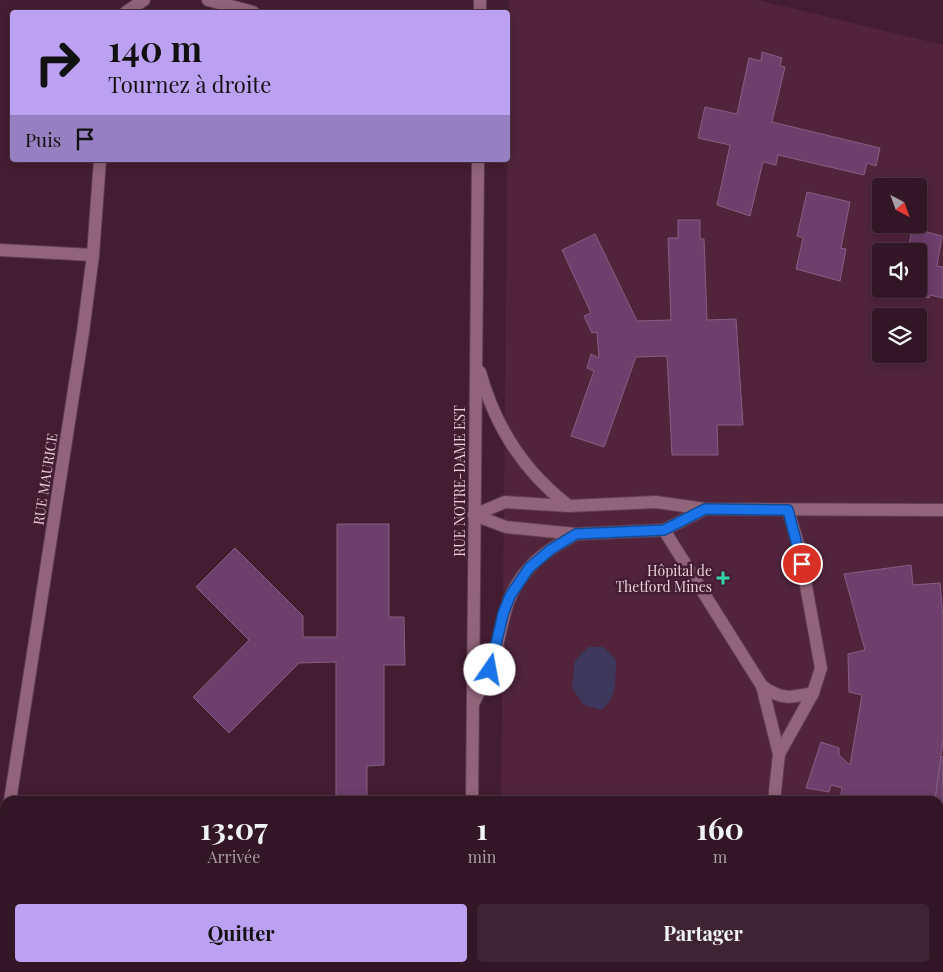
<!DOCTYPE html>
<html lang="fr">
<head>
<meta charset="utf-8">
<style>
	:root { --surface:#331625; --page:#3e2332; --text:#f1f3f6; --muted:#a99fa7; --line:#4e3542; --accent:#bca0f2 }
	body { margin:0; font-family:"Playfair Display",serif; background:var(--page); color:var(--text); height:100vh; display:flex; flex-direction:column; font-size:19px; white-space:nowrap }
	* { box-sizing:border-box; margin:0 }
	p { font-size:16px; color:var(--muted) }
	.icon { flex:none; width:28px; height:28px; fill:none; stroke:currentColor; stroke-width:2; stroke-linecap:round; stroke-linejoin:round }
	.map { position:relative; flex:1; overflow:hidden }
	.details { position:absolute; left:0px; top:796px; width:944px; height:176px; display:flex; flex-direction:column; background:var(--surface); border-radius:15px 15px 0 0; box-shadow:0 2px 12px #0003,0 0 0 1px var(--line) }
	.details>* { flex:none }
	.banner { position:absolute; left:10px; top:10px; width:500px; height:152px; border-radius:5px; box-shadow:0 2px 12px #0003,0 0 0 1px var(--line); background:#bca0f2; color:#111; overflow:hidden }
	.needle { width:32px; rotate:139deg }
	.controls { position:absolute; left:872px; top:178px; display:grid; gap:10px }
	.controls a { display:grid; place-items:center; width:55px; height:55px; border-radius:5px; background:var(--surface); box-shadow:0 2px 12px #0003,0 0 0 1px var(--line); font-size:25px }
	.pin { position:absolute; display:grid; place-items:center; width:42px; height:42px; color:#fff; margin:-21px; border:2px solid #fff; border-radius:50%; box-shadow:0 1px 5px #0007 }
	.me { position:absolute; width:55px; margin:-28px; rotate:12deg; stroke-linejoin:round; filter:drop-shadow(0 0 4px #0008) }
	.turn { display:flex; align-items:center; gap:18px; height:105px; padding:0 15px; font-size:22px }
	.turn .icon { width:65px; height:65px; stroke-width:2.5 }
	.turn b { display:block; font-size:35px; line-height:42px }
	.then { display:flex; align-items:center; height:48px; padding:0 15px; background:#0003; gap:10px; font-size:19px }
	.eta { display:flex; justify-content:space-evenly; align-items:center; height:85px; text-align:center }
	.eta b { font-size:30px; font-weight:700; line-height:35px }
	.primary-button { display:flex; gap:10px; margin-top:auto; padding:10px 15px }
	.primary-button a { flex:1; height:58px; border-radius:5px; background:var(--accent); color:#111; font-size:20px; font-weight:700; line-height:58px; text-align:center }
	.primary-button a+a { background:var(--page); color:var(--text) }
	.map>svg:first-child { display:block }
</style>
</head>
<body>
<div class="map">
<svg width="943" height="972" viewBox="0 0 943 972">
	<rect width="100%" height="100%" fill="#441d31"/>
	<path fill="#51243c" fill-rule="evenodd" d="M509 0H758L943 45V972H499V968H939V801H501ZM881 186H919V224H881ZM881 251H919V289H881ZM881 316H919V354H881Z"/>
	<path fill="#3c375b" d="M588 647H604L616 660C615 680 618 697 601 710L584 705 572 688 575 660Z"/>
	<g fill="#6e3e6c" stroke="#846082">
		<polygon points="762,52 782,58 780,66 785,67 772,122 880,148 876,166 867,163 864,175 778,155 776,165 763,162 750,216 717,205 730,145 698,138 705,107 737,114 749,58 761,61"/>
		<polygon points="807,192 850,202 841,248 846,249 840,281 796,269 803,238 797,236"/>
		<polygon points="678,220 700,220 700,239 704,239 707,320 736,319 743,425 717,425 718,455 672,455 667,356 636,357 604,447 571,436 594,371 587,368 591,354 599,358 597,332 592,333 584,316 591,313 562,250 595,234 637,321 671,320 668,238 678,238"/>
		<polygon points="912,228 942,236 937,266 943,267 943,298 930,295 929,298 902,290 919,289 919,251 908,251"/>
		<polygon points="337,524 389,524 389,617 404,617 405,665 384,665 384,765 367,766 367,801 336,801 336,662 299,663 229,733 193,697 249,640 196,587 235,548 303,616 303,637 337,637"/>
		<polygon points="911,565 913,585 940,583 943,618 943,740 935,801 840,801 842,788 831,785 829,792 806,788 821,742 839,748 839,755 850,765 862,695 849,692 848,654 865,650 844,574"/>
		<polygon points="941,756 943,757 943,810 939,809 939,801 935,801"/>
		<polygon points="31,968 70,968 70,972 30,972"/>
		<rect x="337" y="968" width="13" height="4"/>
	</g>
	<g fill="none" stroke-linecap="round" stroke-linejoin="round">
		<g stroke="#5e3d50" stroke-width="14">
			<g id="minor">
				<polyline points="208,0 253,12"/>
				<polyline points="126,12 144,0"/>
				<polyline points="480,12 480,0"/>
				<polyline points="0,250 93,255"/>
				<path d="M480 372C495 426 524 472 569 506"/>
				<polyline points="474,515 505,502 569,506 656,502 705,509 943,510"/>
				<polyline points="474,515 506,527 576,534 664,530 705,509"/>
				<path d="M664 530 762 686C782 700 790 698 813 693L821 668 799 547 788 510"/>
				<polyline points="762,686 779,754 774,801"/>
				<path d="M474 702C479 691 486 681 490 671 504 633 499 601 529 568 542 553 559 544 576 534"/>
				<polyline points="779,754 813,693"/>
				<polyline points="10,801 83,332 93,255 100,160"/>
				<polyline points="472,801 478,160"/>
				<polyline points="0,859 5,829"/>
				<polyline points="939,887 943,855"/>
				<polyline points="468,972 469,968"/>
			</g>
		</g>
		<use href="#minor" stroke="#92647a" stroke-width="12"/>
	</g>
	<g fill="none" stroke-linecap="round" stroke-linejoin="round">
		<g stroke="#114b97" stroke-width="12">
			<polyline id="route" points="490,670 503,614 510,596 529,568 550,550 576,534 664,530 705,509 788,510 802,564"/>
		</g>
		<use href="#route" stroke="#1a73e8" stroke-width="9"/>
	</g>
	<path fill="#35d4a7" stroke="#441d31" stroke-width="2" d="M720.5 570.5h5v5h5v5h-5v5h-5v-5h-5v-5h5z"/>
	<g text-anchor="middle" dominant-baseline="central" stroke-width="5" stroke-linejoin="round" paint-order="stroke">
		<g font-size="14" fill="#ead0dc" stroke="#441d31">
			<text transform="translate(45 479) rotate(-81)">RUE MAURICE</text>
			<text transform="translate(459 481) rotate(-90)">RUE NOTRE-DAME EST</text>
		</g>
		<g font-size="14" fill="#ead0dc" stroke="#441d31" text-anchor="end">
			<text x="712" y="570">Hôpital de<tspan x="712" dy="16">Thetford Mines</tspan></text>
		</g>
	</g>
</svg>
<div class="controls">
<a><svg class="needle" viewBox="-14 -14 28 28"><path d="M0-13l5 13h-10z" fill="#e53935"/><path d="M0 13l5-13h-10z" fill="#a99fa7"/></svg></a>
<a><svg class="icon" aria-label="sound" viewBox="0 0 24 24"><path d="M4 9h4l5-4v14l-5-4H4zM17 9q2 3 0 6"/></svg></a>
<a><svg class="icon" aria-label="layers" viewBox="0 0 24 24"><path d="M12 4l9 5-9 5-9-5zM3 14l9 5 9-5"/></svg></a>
</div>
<div class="pin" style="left:802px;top:564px;background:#d93025"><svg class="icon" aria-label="arrive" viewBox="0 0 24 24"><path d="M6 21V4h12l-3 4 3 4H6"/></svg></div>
<svg class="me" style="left:490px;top:670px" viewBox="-20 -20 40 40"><circle r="19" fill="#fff"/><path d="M0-13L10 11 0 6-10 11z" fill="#1a73e8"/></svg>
<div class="banner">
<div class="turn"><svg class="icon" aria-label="right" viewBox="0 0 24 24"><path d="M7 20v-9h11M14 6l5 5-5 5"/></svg><div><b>140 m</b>Tournez à droite</div></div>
<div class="then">Puis<svg class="icon" aria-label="arrive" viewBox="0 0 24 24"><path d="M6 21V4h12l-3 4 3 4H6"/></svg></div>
</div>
<section class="details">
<div class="eta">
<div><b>13:07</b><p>Arrivée</p></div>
<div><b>1</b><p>min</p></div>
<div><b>160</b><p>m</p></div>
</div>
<div class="primary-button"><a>Quitter</a><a>Partager</a></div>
</section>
</div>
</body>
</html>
